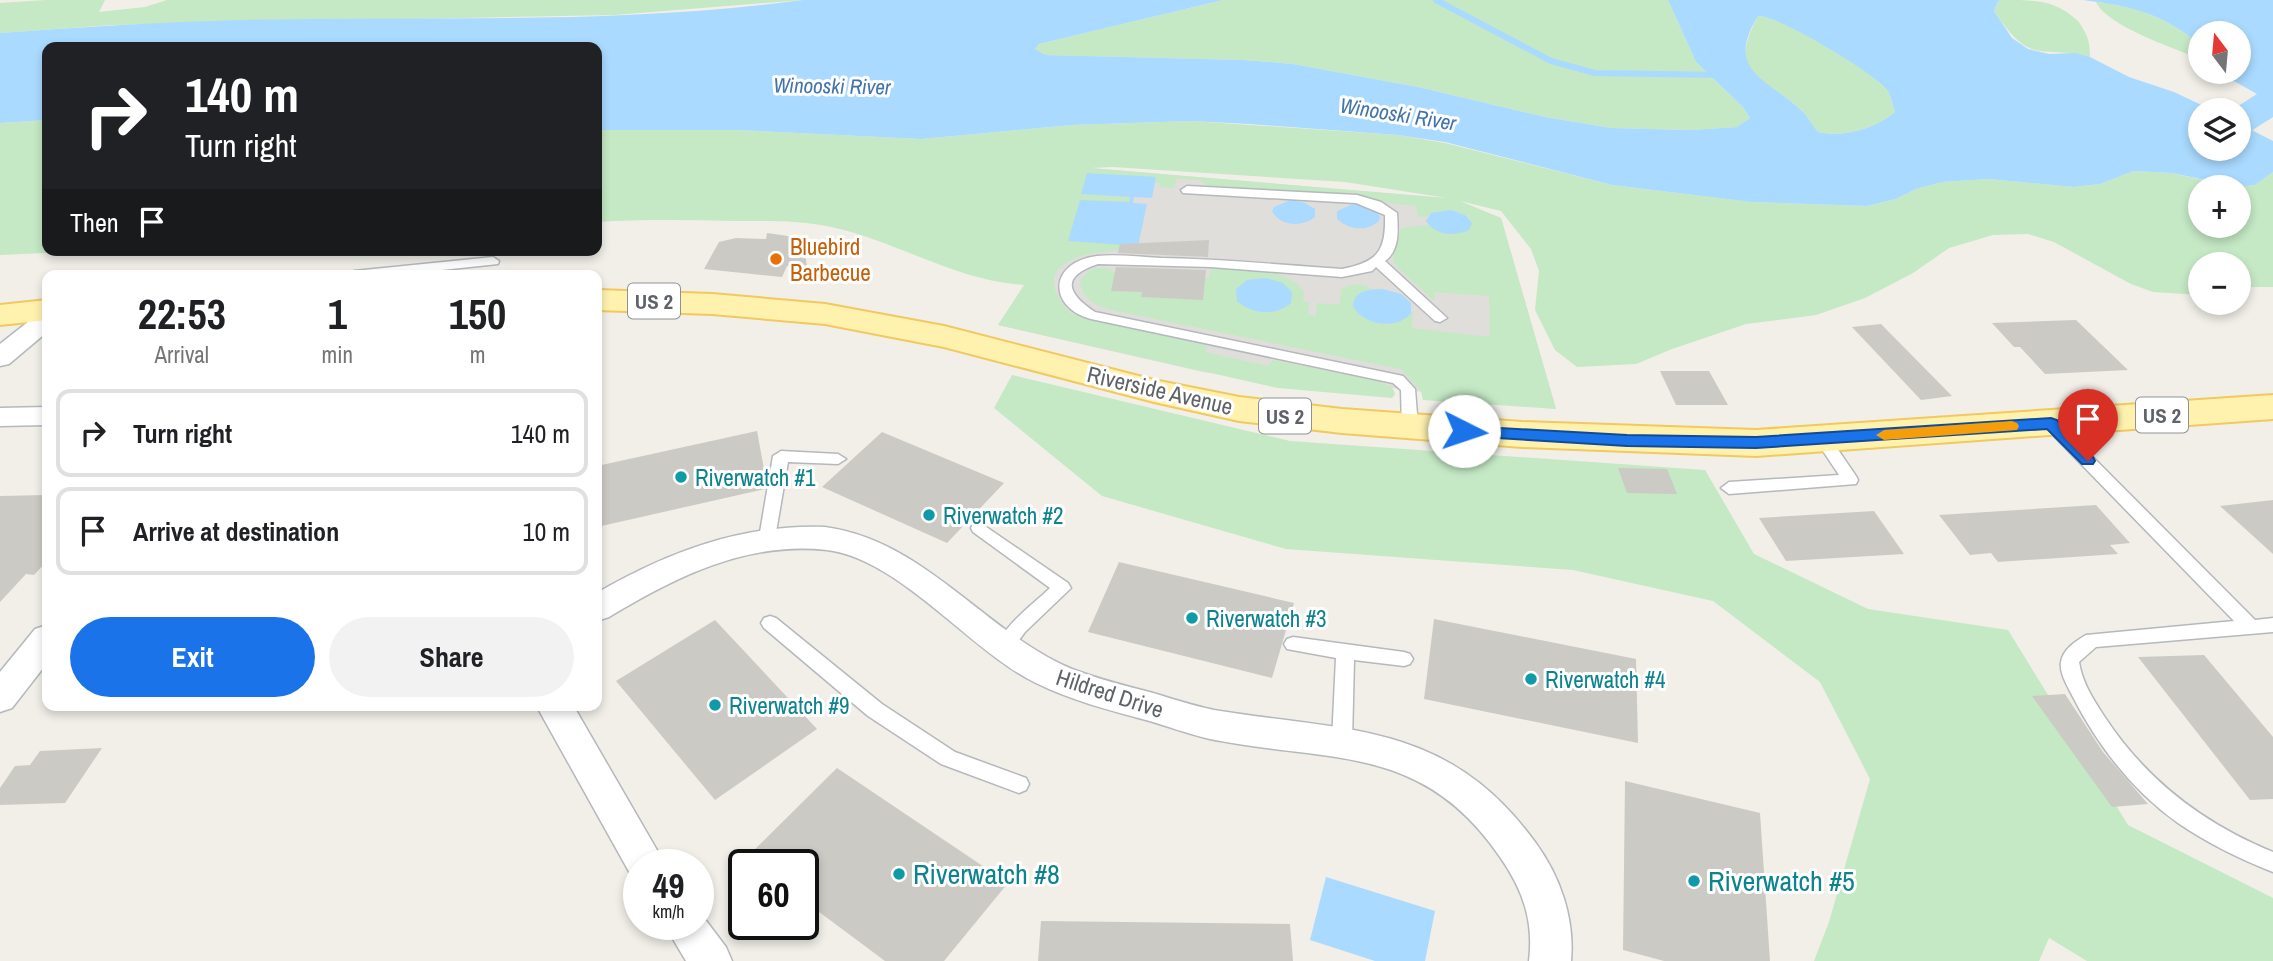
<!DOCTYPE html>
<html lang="en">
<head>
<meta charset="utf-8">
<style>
	:root { --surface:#fff; --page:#f2f2f2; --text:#202124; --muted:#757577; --line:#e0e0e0; --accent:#1a73e8 }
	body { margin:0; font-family:"Archivo Narrow",sans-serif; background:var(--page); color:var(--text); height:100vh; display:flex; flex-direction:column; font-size:26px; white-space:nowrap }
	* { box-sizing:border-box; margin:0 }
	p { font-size:23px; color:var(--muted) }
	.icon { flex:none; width:38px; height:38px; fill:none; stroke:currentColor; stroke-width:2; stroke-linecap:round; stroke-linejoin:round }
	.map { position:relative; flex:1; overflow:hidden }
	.panel { position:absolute; left:42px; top:270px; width:560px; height:441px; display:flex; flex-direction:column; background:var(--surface); border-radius:14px; box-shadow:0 4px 10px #0003 }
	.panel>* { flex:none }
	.guide { position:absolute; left:42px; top:42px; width:560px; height:214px; border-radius:14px; box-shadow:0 4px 10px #0003; background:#202124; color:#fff; overflow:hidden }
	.needle { width:46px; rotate:344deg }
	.buttons { position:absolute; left:2188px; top:21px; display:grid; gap:14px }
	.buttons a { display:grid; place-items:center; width:63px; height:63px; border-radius:50%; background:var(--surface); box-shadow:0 4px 10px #0003; font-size:35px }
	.speed { position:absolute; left:623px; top:849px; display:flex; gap:14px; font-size:35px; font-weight:700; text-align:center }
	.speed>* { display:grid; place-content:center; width:91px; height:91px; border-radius:50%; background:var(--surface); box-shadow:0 4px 10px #0003; line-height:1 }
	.speed small { font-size:18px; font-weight:400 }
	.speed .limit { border:4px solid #111; border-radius:10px; background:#fff; color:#111 }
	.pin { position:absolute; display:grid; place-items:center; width:60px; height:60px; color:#fff; margin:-72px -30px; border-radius:50% 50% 50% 0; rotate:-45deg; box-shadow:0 0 7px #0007 }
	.pin .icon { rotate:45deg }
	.me { position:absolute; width:77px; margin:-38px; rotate:94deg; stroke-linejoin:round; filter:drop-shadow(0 0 5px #0008) }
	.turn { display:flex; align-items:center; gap:24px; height:147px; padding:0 28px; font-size:32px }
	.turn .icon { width:91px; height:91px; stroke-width:2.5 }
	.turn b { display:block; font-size:49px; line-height:60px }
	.then { display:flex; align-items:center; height:66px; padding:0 28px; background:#0003; gap:14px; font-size:26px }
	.eta { display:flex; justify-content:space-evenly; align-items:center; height:119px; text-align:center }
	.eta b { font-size:42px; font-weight:800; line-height:49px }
	.action { display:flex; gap:14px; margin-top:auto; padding:14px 28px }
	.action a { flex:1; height:80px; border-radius:42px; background:var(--accent); color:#fff; font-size:28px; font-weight:800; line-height:80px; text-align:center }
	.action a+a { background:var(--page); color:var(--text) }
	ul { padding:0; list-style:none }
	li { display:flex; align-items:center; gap:21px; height:88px; margin:0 14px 10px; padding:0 14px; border:4px solid var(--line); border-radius:14px }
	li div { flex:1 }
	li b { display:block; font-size:26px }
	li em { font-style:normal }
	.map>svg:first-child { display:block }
</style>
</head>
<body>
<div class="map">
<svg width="2273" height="961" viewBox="0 0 2273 961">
	<rect width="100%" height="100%" fill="#f1efe8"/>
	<polygon fill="#e0deda" points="1079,167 1453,199 1501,218 1556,409 1392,388 1369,395 1203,372 998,325 1025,285"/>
	<g fill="#c5e8c5" fill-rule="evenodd">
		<polygon points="46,0 105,0 99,12 145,7 167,0 803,0 614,15 113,25 0,33 0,3"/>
		<polygon points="1223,0 1668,0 1696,62 1743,107 1750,118 1737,127 1691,130 1611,128 1545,117 1418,87 1293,64 1244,60 1044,55 1035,49 1039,44"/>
		<path d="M2003 0C2037 0 2055 0 2078 21 2087 34 2090 40 2090 57 2036 44 2032 67 1994 11L1998 1Z"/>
		<path d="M2096 2C2136 6 2168 19 2200 44V59C2174 48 2107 26 2096 2Z"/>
		<path d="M1758 16C1779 15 1875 73 1888 91 1891 97 1893 106 1895 112 1876 128 1844 138 1818 132 1814 127 1810 120 1805 114 1771 78 1723 79 1758 16Z"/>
		<polygon points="47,120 47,250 112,250 0,255 0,123"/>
		<path d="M1191 121 1398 135 1445 143 1612 185 1753 202 1867 206 1896 199 1916 189 1942 182 1988 179 2074 187 2100 184 2134 171 2172 173 2233 187H2200V226H2238V187L2255 185 2273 172V287H2238V264H2200V295L2153 292 2131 284 2054 242 2028 234 1993 235 1949 248 1913 273 1865 298 1816 315 1746 324 1672 349 1636 364 1577 367 1555 350 1535 310 1539 271 1531 249 1501 211 1460 201 1501 218 1556 409 1423 400 1421 391 1401 369 1135 315C1114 310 1081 308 1080 280L1092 268H1108L1115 273 1112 291 1142 292 1141 296 1203 300 1205 278H1209L1210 270 1213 269C1241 264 1285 269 1304 291L1303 301 1309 302 1308 315 1316 316 1317 303 1340 305 1341 289C1352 283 1361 283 1373 289L1364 291 1371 322 1391 324 1411 314 1413 309 1412 328 1490 337 1489 296 1435 292 1434 301 1394 264 1393 257 1401 228 1428 225 1451 234 1464 232 1470 219 1459 212 1418 217 1416 206 1382 202 1362 196 1210 187 1200 180 1177 179 1174 188 1159 187 1160 183H1155L1156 178 1087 173 1082 194 1130 197 1129 203 1080 200 1138 246 1137 250C1098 249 1020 258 1070 313L1208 346 1205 352 1268 366 1273 360 1377 381 1392 387 1395 394 1392 398 1278 388 998 325 1024 285C956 281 897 241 831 227 800 220 767 221 735 221 689 220 643 219 597 222V130H736L921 139 1071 125ZM1113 167 1345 182 1447 198 1090 168Z"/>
		<polygon points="1012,375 1290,441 1705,470 1754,554 1868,609 2008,630 2128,825 2273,898 2273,961 2087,961 2049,938 2039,961 1814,961 1829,922 1870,779 1820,682 1713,601 1573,570 1286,549 1102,496 994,408"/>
	</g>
	<g fill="#aadaff" fill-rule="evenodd">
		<path d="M803 0H1223L1039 44 1035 49 1045 55 1244 60 1293 64 1418 87 1545 117 1611 128 1691 130 1737 127 1750 118 1743 107 1696 62 1668 0H2003L1998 1 1994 11 2012 38 2028 49 2049 54 2076 53 2090 57 2129 77 2174 92 2212 110H2200V149H2238V123L2273 141V172L2255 185 2238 187 2172 173 2134 171 2100 184 2074 187 1988 179 1942 182 1916 189 1896 199 1867 206 1752 202 1612 185 1445 142 1398 135 1249 124 1191 121 1071 125 921 139 736 130H597V47H47V120L0 123V33C81 27 162 22 243 20 430 16 617 25 803 0ZM1758 16C1778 15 1876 74 1888 91 1891 97 1893 106 1895 112 1876 128 1844 138 1818 132 1814 127 1810 120 1805 114 1773 80 1722 74 1758 16Z"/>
		<path d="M2083 0H2273V103L2218 72H2238V33H2200V44C2160 13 2132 6 2083 0Z"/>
		<polygon points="1087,173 1156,177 1152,198 1134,197 1133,203 1147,204 1138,246 1068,241 1080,200 1129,202 1130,197 1081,194"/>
		<path d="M1291 200 1305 203 1315 209V217C1303 227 1280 227 1272 211L1274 207Z"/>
		<path d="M1353 204 1375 210 1380 217 1379 221C1367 232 1349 230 1337 219V211Z"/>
		<path d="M1451 210 1465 215 1472 223 1469 230C1454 237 1435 235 1426 221L1431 213Z"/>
		<path d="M1266 278 1283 283 1292 292 1291 303C1275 317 1252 314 1237 301L1236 289 1247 280Z"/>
		<path d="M1383 289 1401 294 1411 303V314C1395 330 1364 326 1353 306 1354 290 1370 289 1383 289Z"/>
		<polygon points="1326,877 1435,911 1425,961 1375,961 1310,940"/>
	</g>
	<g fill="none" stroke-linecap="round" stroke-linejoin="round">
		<polyline stroke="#aadaff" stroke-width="6" points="1436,0 1551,61 1595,73 1721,75"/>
		<polygon fill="#aadaff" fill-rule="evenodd" points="2273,89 2273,117 2251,131 2238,134 2238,110 2232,110 2260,92"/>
	</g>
	<g fill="#cccac5">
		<polygon points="767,233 802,238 807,266 787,266 782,277 704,269 719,242 736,238 766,239"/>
		<polygon points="1209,240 1208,257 1118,253 1120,244"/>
		<polygon points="1116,267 1206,270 1203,300 1141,297 1142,292 1111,291"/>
		<polygon points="2076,320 2128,370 2045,374 2020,347 2014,347 1992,323"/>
		<polygon points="1881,324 1952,396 1921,400 1852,327"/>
		<polygon points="1660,371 1709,371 1728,405 1676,405"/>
		<polygon points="757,431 766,480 765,489 597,527 597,466"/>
		<polygon points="882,432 1004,483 947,543 822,487"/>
		<polygon points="1618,468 1667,469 1677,494 1627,493"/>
		<polygon points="47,495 47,561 34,575 26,574 0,602 0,496"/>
		<polygon points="2273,500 2273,554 2220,506"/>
		<polygon points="2096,505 2130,543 2110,545 2118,554 1998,562 1991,553 1970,555 1939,515"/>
		<polygon points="1874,511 1904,554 1786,561 1759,518"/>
		<polygon points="1119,562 1294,603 1272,678 1088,632"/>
		<polygon points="1434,619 1636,659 1638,743 1424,699"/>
		<polygon points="715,620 817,729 715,800 616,681"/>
		<polygon points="2204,655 2273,737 2273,799 2250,800 2138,657"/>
		<polygon points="2065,694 2103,752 2148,804 2112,807 2032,696"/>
		<polygon points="102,748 65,803 0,805 0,788 15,766 30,765 40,751"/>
		<polygon points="837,768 1008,883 944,961 885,961 803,900 803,864 740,864"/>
		<polygon points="1625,781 1760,813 1770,961 1664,961 1623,950"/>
		<polygon points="1041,921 1290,924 1293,961 1038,961"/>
	</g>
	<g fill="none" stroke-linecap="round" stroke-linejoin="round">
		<g stroke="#b5b8bc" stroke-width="3">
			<g id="service">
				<path d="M1187 186 1357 195 1381 202 1397 213C1398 230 1400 250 1385 261L1447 318 1440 322 1435 321 1376 267 1372 271 1342 277 1211 267 1098 264C1061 276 1066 293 1095 312L1403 376 1415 389 1418 427 1415 431 1410 432 1402 427 1401 390 1393 383 1091 319C1047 307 1049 262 1097 256 1117 254 1140 257 1161 258 1221 259 1282 265 1342 269 1378 262 1386 251 1385 215L1356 203 1183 193 1181 190Z"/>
				<polygon points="493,257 499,261 498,264 395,275 348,275 354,271"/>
				<path d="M2051 419 2056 420 2255 620 2273 618V632L2096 647 2079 662C2082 682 2093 699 2104 716 2146 780 2202 823 2273 852V872C2240 859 2207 843 2178 823 2133 791 2098 746 2073 697 2068 687 2059 673 2061 662 2063 649 2076 641 2086 635L2234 621 2046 428 2043 424 2046 420Z"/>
				<polygon points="1823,434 1828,435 1856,476 1858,480 1856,484 1729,494 1721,488 1729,482 1839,475 1815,439"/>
				<polygon points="781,451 838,454 846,459 838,464 788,462 775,538 773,542 761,542 759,538 773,456"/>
				<path d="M979 522 1068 583 1071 588 1025 632 1011 651 1005 653 999 651 996 646C1008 622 1031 606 1050 588L973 532 971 528 973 524Z"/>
				<polygon points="770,616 776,618 882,704 955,752 1026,778 1029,784 1026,790 1019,793 941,764 868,716 764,628 761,623 764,618"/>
				<polygon points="1293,637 1404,652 1410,654 1413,659 1410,664 1404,666 1354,660 1352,741 1349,747 1342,749 1335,747 1332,741 1336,658 1287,649 1284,644 1287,639"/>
			</g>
		</g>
		<g stroke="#b5b8bc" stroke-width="3">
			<g id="minor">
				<polygon points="47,311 47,332 9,364 0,366 0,344 38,314"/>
				<polygon points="47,407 47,425 0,426 0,408"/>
				<path d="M825 527C926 541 984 632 1072 669 1098 679 1126 686 1153 693 1173 699 1194 706 1214 710 1347 732 1447 721 1535 842 1560 876 1575 918 1571 961H1529C1534 921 1523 890 1500 857 1422 742 1328 763 1210 739 1188 734 1167 726 1146 720 1109 710 1070 700 1036 683 971 652 900 559 827 550 747 541 675 577 609 617L597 621V593C668 552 742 524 825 527Z"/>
				<polygon points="47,625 47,663 12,708 0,712 0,672 35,629"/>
				<polygon points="536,705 573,705 665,864 639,864 639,879 632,877"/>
				<polygon points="698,910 726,947 732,961 686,961 664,924 698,924"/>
			</g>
		</g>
		<g stroke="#f2c960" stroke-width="4">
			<g id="primary">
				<polygon points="597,290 712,294 825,304 944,326 1154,380 1239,397 1342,409 1522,422 1756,430 2273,395 2273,419 1756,456 1522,447 1342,433 1239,421 1154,402 944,347 825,324 712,314 597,310"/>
				<polygon points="47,300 47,320 0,325 0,305"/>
			</g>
		</g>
		<use href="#service" fill="#fff" fill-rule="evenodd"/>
		<use href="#minor" fill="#fff" fill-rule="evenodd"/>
		<use href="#primary" fill="#fff2af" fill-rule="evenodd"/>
	</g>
	<polygon fill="#1a73e8" stroke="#114b97" stroke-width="2" points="2051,418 2057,420 2093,457 2095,461 2093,464 2082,464 2047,429 1756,448 1627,446 1464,436 1457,431 1464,426 1627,435 1756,437"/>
	<polygon fill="#f59e0b" points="2012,421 2017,423 2019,426 2017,430 1884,440 1876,435 1884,430"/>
	<circle fill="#e8710a" stroke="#fff" stroke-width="2.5" cx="776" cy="259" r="7"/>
	<g fill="#0f9aa8" stroke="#fff" stroke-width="2.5">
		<circle cx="681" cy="477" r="7"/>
		<circle cx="929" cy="515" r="7"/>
		<circle cx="1192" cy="618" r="7"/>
		<circle cx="1531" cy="679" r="7"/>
		<circle cx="715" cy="705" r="7"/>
		<circle cx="899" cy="874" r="7"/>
		<circle cx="1694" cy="881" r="7"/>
	</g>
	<g text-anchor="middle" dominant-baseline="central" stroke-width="6" stroke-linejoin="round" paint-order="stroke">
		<g font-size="21" font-style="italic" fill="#4174aa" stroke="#fff">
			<text transform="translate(832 86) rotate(1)">Winooski River</text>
			<text transform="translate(1398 114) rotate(9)">Winooski River</text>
		</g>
		<g fill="#fff" stroke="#8f9295" stroke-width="2">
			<rect x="628" y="283.5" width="52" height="35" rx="5"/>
			<rect x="2136" y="397.5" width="52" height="35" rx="5"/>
			<rect x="1259" y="398.5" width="52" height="35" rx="5"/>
		</g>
		<g font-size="21" font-weight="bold" fill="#5f6368">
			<text x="654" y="301">US 2</text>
			<text x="2162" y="415">US 2</text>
			<text x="1285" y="416">US 2</text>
		</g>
		<g font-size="23" fill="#c56008" stroke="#fff" text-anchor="start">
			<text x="790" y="246">Bluebird<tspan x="790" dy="26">Barbecue</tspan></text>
		</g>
		<g font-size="23" fill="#5f6368" stroke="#fff">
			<text transform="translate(1160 390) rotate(13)">Riverside Avenue</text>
			<text transform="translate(1110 693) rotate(18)">Hildred Drive</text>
		</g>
		<g font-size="23" fill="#0d838f" stroke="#fff" text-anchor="start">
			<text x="695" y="477">Riverwatch #1</text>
			<text x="943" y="515">Riverwatch #2</text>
			<text x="1206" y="618">Riverwatch #3</text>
			<text x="1545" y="679">Riverwatch #4</text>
			<text x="729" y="705">Riverwatch #9</text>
		</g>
		<g font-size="28" fill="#0d838f" stroke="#fff" text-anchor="start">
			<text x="913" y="874">Riverwatch #8</text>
			<text x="1708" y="881">Riverwatch #5</text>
		</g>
	</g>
</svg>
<div class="buttons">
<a><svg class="needle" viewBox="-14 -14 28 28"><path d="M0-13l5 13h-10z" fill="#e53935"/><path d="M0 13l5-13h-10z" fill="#757577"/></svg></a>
<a><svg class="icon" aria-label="layers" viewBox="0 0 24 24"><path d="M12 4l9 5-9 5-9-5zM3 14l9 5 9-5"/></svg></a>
<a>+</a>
<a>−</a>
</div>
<div class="speed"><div>49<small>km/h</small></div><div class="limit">60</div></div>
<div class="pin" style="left:2088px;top:461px;background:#d93025"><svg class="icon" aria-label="arrive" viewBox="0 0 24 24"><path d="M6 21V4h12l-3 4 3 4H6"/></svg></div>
<svg class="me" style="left:1464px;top:431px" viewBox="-20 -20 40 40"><circle r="19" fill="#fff"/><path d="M0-13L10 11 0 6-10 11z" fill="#1a73e8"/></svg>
<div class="guide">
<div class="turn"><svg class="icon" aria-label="right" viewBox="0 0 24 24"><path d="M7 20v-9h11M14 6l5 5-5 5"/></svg><div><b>140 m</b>Turn right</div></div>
<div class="then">Then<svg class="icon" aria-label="arrive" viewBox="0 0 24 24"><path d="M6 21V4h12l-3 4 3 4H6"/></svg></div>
</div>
<section class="panel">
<div class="eta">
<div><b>22:53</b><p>Arrival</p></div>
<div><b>1</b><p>min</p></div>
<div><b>150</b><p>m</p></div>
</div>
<ul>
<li><svg class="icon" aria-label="right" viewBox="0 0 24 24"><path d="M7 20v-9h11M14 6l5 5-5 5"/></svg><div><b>Turn right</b></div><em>140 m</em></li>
<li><svg class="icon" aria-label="arrive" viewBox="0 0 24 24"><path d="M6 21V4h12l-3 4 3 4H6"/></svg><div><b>Arrive at destination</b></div><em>10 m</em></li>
</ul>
<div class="action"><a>Exit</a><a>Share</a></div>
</section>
</div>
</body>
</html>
